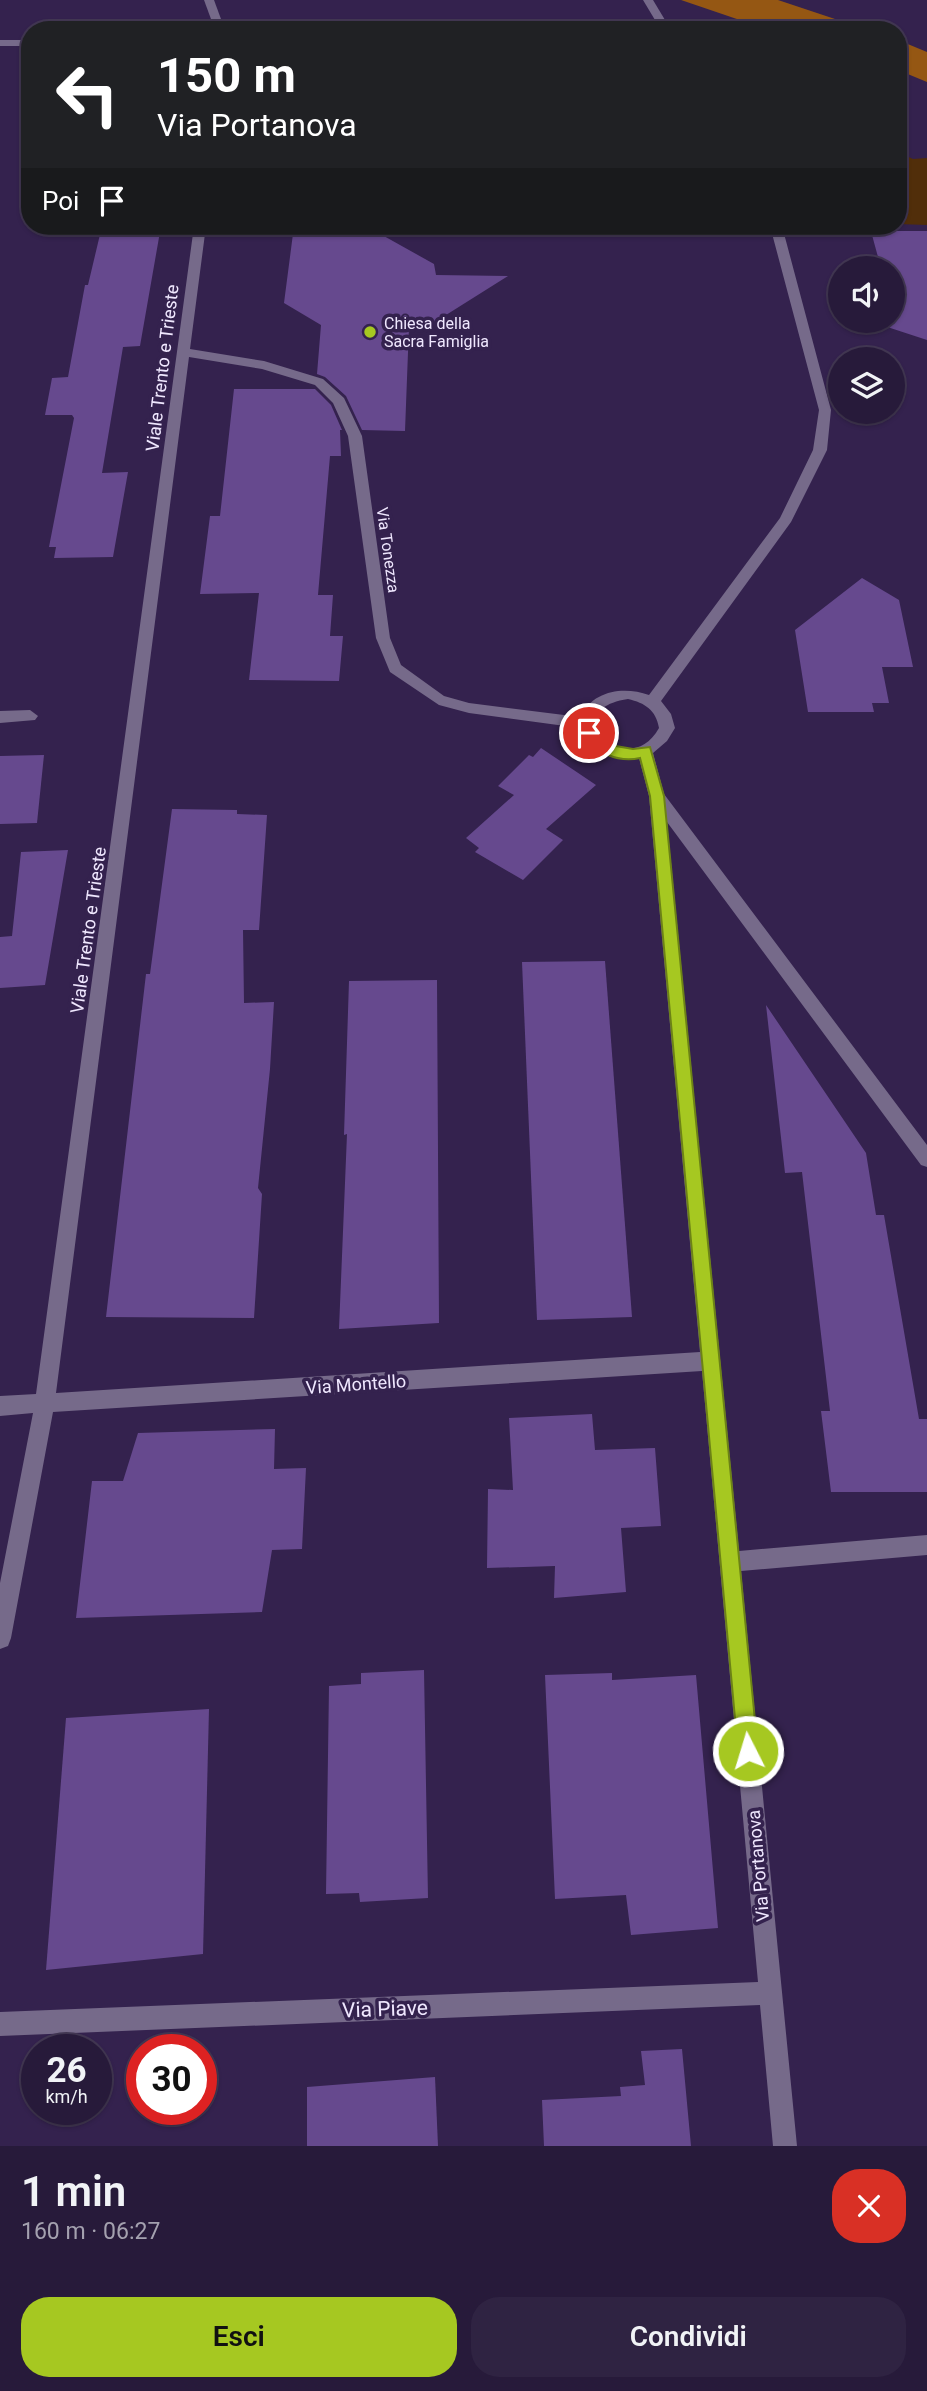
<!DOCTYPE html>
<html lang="it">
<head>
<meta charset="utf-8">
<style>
	:root { --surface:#271a3a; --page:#2f2342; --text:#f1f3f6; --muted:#a4a1af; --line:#433854; --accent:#a6c821 }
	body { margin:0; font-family:Roboto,sans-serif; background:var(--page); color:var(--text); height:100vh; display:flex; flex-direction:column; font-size:26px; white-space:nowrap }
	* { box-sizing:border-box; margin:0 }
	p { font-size:23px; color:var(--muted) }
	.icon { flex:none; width:38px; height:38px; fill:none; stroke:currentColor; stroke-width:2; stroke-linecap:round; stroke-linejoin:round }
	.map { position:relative; height:2146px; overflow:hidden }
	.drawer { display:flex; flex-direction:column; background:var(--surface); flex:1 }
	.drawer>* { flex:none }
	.banner { position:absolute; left:21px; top:21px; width:886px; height:214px; border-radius:28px; box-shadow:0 2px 5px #0004,0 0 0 2px var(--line); background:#202124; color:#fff; overflow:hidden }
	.tools { position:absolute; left:828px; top:256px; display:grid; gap:14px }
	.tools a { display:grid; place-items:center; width:77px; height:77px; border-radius:50%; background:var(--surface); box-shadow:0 2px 5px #0004,0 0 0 2px var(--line); font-size:35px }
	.speed { position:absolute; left:21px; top:2034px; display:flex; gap:14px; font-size:35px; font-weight:700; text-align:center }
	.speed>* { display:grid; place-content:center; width:91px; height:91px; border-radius:50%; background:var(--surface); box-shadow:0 2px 5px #0004,0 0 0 2px var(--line); line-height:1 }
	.speed small { font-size:18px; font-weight:400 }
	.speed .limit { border:10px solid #d22; background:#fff; color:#111 }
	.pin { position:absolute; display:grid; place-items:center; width:60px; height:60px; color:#fff; margin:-30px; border:4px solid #fff; border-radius:50%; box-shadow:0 2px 7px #0007 }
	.me { position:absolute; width:77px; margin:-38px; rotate:355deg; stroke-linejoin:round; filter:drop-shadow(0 0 5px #0008) }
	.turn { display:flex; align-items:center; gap:24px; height:147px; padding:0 21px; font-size:32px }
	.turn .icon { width:91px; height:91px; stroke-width:2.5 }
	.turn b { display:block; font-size:49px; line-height:60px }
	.then { display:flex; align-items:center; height:66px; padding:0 21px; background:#0003; gap:14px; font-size:26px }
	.round { display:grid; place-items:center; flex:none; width:74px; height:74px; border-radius:28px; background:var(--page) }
	.summary { display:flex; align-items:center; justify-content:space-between; height:119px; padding:0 21px }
	h1 { font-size:42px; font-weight:600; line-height:52px }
	.button { display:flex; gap:14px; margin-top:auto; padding:14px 21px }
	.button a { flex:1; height:80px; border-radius:28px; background:var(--accent); color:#111; font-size:28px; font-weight:600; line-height:80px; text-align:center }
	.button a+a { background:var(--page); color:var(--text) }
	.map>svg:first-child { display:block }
</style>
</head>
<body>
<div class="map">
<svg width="927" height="2146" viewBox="0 0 927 2146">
	<rect width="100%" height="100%" fill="#34224e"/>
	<polygon fill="#512e0a" points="898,152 913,159 927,158 927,225 898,224"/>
	<g fill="#955713">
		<polygon points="681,0 778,0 868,30 769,30"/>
		<polygon points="898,40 927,52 927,82 898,70"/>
	</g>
	<g fill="#66498e">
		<polygon points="102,226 161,226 140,346 123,347 102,473 128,472 113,557 54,558 56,547 49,547 74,418 72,415 45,415 52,378 68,377 85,285 88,285"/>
		<polygon points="294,226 366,226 434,264 436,275 508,276 446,315 445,326 409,326 405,431 362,430 346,396 325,377 317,374 321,325 284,303"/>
		<polygon points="881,231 927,231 927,340 869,321 892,320 892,268 881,268 872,235 882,235"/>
		<polygon points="234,389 315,389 331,405 342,430 340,430 341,456 330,456 318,595 333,595 330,636 343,636 339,681 249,680 259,593 200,594 210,516 220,516"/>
		<polygon points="862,578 899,600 913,667 882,667 889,703 872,703 874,712 808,712 795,630"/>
		<polygon points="541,748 596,785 546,829 563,840 523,880 475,852 479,848 466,838 514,795 498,786 529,755 533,757"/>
		<polygon points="44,755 37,823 0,824 0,756"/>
		<polygon points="172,809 237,810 237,814 267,815 259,930 243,930 244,1003 274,1002 270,1069 258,1188 262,1194 254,1318 106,1317 146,974 150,974"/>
		<polygon points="68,850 45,985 0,988 0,937 12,936 21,852"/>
		<polygon points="605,961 632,1317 537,1320 522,962"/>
		<polygon points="437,980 439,1323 339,1329 347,1134 344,1135 349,981"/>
		<polygon points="766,1005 866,1153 876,1215 884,1215 919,1419 927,1419 927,1492 831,1492 821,1411 830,1411 802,1172 785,1173"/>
		<polygon points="592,1414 595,1450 655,1448 661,1526 621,1528 626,1592 554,1598 555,1566 487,1568 488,1489 513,1490 509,1418"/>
		<polygon points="275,1429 274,1469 306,1468 302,1549 272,1550 262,1612 76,1618 92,1481 123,1481 138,1433"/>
		<polygon points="424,1670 428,1898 360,1902 359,1893 326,1894 329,1686 361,1684 361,1673"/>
		<polygon points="612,1673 612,1680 696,1675 718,1928 631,1935 626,1895 555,1899 545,1675"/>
		<polygon points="209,1709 203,1954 46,1970 66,1718"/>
		<polygon points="682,2049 691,2146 544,2146 542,2100 621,2096 620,2087 645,2085 641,2051"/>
		<polygon points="435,2077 438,2146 307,2146 307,2087"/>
	</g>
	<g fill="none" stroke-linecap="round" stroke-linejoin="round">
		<g fill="#766a8a" fill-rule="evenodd">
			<polygon points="204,0 214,0 225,30 215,30"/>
			<polygon points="643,0 653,0 671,30 661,30"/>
			<rect x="0" y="40" width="30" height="6"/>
			<path d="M194 226H206L190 349 264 361 323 379 344 398 362 436 390 638 401 665 444 696 469 703 580 717C593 690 624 686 649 695L780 518 813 450 819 410 770 226H782L831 410 827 450 791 522 661 701 671 714 675 728 667 741 653 753 664 794 927 1145V1167L921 1165 667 822 739 1551 927 1535V1555L741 1571 797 2146H773L760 2005 0 2036V2012L758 1982 702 1371 53 1412 11 1638 8 1646 0 1649V1583L33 1413 0 1416V1396L36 1394ZM189 357 262 369 315 385 333 403 348 436 376 638 390 672 439 705 469 713 580 728C588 752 615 763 639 758L649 796 700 1352 56 1393ZM628 699C645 703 656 710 659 728 628 784 553 710 628 699Z"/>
			<polygon points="30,710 38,716 35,720 0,723 0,711"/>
		</g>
	</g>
	<path fill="#a6c821" stroke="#6c8215" stroke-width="2" d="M589 728 610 745 633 749 650 747 664 796 758 1751 755 1758 748 1761 740 1758 738 1751 650 796 640 758C618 763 593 752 582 733Z"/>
	<circle fill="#a6c821" stroke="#34224e" stroke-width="2.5" cx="370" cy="332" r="7"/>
	<g text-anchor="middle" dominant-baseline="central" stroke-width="7" stroke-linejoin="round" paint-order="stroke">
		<g font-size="16" fill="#efe7fe" stroke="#34224e" text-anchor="start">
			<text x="384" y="323">Chiesa della<tspan x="384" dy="18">Sacra Famiglia</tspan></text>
		</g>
		<g font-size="16" fill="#efe7fe" stroke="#34224e">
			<text transform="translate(388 550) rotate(82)">Via Tonezza</text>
		</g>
		<g font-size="18" fill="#efe7fe" stroke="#34224e">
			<text transform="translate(162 368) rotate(-83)">Viale Trento e Trieste</text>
			<text transform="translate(88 930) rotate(-82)">Viale Trento e Trieste</text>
			<text transform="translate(356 1384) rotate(-4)">Via Montello</text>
			<text transform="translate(758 1866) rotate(-95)">Via Portanova</text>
		</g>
		<g font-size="21" fill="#efe7fe" stroke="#34224e">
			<text transform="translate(385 2009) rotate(-2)">Via Piave</text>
		</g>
	</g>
</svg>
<div class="tools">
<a><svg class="icon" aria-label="sound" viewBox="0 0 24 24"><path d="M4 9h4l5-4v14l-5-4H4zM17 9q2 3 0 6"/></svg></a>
<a><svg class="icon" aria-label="layers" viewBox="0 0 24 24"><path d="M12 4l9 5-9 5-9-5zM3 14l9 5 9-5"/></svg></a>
</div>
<div class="speed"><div>26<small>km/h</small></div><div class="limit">30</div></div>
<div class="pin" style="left:589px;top:733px;background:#d93025"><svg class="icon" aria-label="arrive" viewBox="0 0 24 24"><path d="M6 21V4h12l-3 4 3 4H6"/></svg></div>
<svg class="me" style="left:748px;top:1751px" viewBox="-20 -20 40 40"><circle r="17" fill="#a6c821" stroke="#fff" stroke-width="3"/><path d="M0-11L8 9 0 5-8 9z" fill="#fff"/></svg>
<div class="banner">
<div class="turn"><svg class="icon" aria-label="left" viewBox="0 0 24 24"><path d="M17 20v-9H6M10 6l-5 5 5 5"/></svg><div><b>150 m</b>Via Portanova</div></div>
<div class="then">Poi<svg class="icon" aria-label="arrive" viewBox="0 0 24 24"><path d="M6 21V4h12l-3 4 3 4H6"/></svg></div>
</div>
</div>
<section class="drawer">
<div class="summary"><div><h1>1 min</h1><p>160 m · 06:27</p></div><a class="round" style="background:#d93025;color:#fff"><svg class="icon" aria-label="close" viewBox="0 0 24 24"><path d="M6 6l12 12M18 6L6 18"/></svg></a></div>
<div class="button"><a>Esci</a><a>Condividi</a></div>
</section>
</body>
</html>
